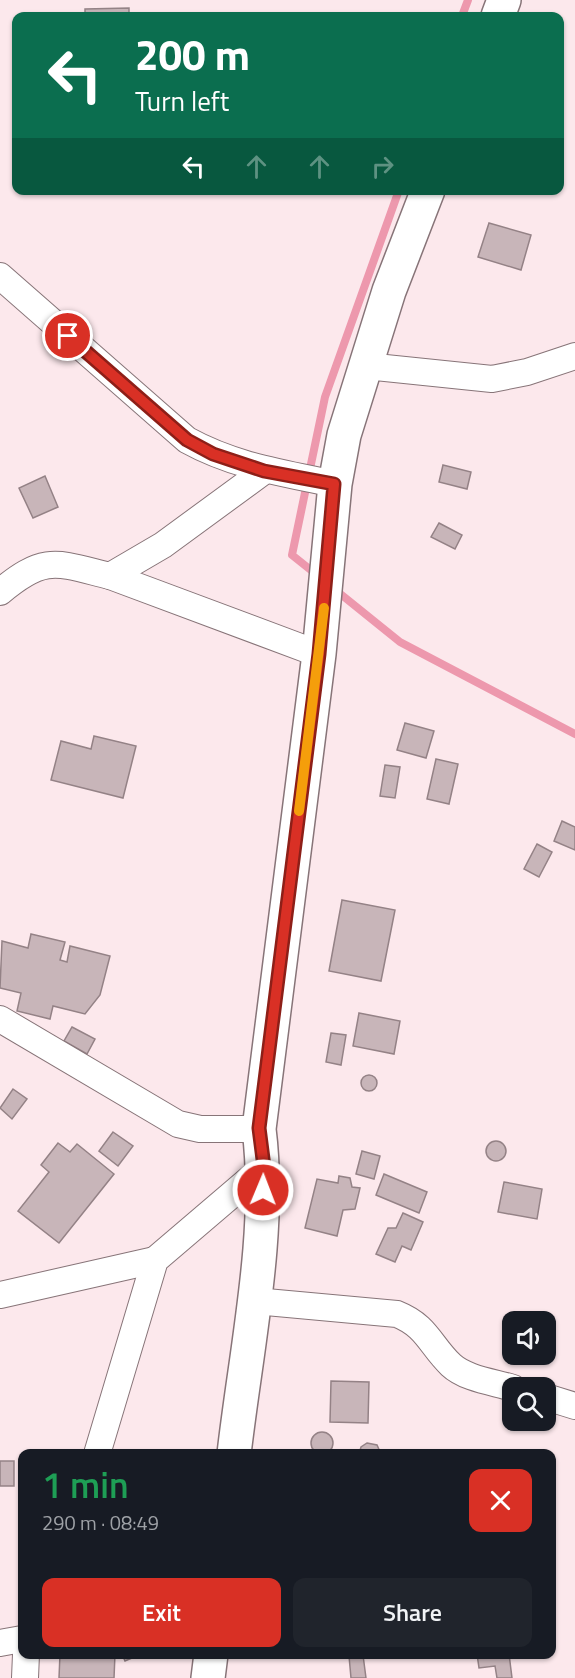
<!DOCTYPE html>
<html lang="en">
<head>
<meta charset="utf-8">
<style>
	:root { --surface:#171b24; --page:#20242c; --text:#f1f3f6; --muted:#9ea1a6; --accent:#d93025 }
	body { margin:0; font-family:"Titillium Web",sans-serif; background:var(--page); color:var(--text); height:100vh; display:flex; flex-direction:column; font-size:22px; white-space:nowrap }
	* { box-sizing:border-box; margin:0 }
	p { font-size:20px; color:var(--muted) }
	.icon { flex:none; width:33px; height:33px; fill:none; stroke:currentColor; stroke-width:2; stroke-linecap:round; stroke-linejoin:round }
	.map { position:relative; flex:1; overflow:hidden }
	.sheet { position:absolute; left:18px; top:1449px; width:538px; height:210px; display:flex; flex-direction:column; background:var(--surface); border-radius:12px; box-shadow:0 2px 4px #0004 }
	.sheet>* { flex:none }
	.hud { position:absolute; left:12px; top:12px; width:552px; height:183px; border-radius:12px; box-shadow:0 2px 4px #0004; background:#0b6e4f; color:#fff; overflow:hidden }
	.controls { position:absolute; left:502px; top:1311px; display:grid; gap:12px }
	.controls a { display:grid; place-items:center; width:54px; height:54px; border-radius:12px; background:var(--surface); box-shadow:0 2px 4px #0004; font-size:30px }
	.pin { position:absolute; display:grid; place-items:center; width:51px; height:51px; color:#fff; margin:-26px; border:3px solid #fff; border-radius:50%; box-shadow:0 2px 6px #0007 }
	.me { position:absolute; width:66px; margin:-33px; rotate:1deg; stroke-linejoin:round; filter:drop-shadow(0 0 4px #0008) }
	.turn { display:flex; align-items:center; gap:21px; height:126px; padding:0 24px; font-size:27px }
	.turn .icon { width:78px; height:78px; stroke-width:2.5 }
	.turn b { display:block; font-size:42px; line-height:51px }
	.lanes { display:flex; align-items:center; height:57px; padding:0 24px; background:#0003; justify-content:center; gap:30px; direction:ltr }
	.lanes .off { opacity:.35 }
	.round { display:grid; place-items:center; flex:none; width:63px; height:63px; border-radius:12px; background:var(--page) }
	.overview { display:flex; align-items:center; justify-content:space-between; height:102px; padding:0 24px }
	h1 { font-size:36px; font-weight:600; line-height:45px; color:#1e9e55 }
	.primary-button { display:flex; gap:12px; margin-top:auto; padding:12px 24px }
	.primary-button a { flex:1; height:69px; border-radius:12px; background:var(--accent); color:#fff; font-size:24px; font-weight:600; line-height:69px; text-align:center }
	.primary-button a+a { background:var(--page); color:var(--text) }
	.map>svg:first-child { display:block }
</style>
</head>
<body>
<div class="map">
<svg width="575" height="1678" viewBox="0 0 575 1678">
	<rect width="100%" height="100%" fill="#fce8ec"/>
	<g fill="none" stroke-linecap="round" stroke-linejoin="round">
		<g stroke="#ed98ad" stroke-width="8">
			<polyline points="462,16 468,0"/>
			<polyline points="317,575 292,555 325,397 399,190"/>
			<polyline points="333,588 400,642 575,734"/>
		</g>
	</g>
	<g fill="#c8b5b9" stroke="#948286" stroke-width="1.5">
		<polygon points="129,8 129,16 85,16 85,9"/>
		<polygon points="489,223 531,235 521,270 478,257"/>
		<polygon points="443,465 471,472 467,489 439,482"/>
		<polygon points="45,476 58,507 33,518 19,488"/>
		<polygon points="439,523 462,535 455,549 431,537"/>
		<polygon points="405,723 434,731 426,758 397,750"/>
		<polygon points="94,736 136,746 123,798 51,780 61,741 91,749"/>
		<polygon points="436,759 458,764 449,804 427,799"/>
		<polygon points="385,765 400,767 395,798 380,796"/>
		<polygon points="562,821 575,827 575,850 554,841"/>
		<polygon points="537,844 552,852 539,877 524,869"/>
		<polygon points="342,900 395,910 381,981 329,971"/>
		<polygon points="31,934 65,942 60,960 67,962 70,946 110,956 100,995 85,1014 53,1006 50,1019 17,1011 21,993 0,988 2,941 28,948"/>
		<polygon points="359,1013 400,1021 394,1054 353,1046"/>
		<polygon points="72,1027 95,1039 87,1054 64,1041"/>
		<polygon points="331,1033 346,1035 341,1065 326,1062"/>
		<circle cx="369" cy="1083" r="8"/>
		<polygon points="13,1089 27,1099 12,1119 0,1108"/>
		<polygon points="113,1132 133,1146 118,1166 99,1151"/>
		<circle cx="496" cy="1151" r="10"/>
		<polygon points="58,1143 70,1152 77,1144 114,1174 59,1243 18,1211 49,1172 41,1165"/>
		<polygon points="362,1151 380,1156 374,1179 356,1174"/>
		<polygon points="384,1174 427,1192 419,1213 376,1195"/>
		<polygon points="339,1176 350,1178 352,1187 360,1188 355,1209 343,1210 337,1236 305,1228 317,1179 338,1183"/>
		<polygon points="504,1182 542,1189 537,1219 498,1212"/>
		<polygon points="403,1213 423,1222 411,1250 402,1246 395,1262 376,1254 388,1228 396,1228"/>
		<polygon points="331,1381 369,1382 368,1423 330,1422"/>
		<circle cx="322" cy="1443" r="11"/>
		<polygon points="367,1443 377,1445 381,1454 359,1454 361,1447"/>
		<rect x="0" y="1461" width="14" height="25"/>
		<polygon points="60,1654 115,1654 114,1678 59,1678"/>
		<polygon points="122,1654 139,1654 139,1655 125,1661"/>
		<polygon points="477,1654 509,1654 512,1678 497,1678 495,1666 479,1668"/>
		<polygon points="363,1655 366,1678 351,1678 349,1656"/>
	</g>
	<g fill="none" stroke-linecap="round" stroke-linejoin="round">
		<g stroke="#877478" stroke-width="28">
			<g id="street">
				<path d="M0 276 187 440C234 466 283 473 335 484"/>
				<polyline points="366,366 492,379 527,372 575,356"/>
				<polyline points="110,576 319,654"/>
				<path d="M0 592C45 554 57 563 110 576L163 545 264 471"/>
				<polyline points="0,1019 178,1124 200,1129 259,1129"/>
				<polyline points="0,1295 155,1260"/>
				<path d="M255 1301 397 1314C427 1326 430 1345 451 1365 466 1379 494 1382 513 1388"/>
				<polyline points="546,1397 575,1406"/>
				<polyline points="97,1454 155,1260 264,1167"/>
				<polyline points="0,1643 22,1639"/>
				<polyline points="25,1678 26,1654"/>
			</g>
		</g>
		<g stroke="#877478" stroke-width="36">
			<g id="secondary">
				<polyline points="498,16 504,0"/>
				<path d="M234 1454C246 1349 272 1232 259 1129L319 654 335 484 344 435 389 291 428 190"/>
				<polyline points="208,1678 211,1654"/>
			</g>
		</g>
		<use href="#street" stroke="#fff" stroke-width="26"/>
		<use href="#secondary" stroke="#fff" stroke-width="33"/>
	</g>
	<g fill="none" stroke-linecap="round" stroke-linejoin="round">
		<g stroke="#8d1f18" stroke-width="15">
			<polyline id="route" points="68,336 187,440 213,454 264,471 334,484 319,654 259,1128 264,1167 263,1190"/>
		</g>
		<use href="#route" stroke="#d93025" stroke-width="10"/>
		<polyline stroke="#f59e0b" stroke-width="10" points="299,811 324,608"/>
	</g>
</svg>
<div class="controls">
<a><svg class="icon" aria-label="sound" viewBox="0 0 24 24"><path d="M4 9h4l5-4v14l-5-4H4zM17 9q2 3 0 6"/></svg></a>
<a><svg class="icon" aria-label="search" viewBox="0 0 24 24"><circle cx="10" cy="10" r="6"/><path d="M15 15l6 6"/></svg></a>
</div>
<div class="pin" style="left:68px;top:336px;background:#d93025"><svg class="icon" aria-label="arrive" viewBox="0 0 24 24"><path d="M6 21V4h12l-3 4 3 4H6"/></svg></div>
<svg class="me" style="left:263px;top:1190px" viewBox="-20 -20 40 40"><circle r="17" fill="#d93025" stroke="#fff" stroke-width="3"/><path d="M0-11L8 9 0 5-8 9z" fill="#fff"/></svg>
<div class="hud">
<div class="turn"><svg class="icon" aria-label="left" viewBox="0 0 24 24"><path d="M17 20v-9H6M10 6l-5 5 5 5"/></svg><div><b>200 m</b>Turn left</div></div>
<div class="lanes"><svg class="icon" aria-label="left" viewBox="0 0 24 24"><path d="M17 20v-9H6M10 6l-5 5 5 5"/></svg><svg class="icon off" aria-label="ahead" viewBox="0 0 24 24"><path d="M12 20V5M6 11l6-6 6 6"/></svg><svg class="icon off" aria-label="ahead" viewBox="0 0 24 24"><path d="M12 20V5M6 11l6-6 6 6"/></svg><svg class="icon off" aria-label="right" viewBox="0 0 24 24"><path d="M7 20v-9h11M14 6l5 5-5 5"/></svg></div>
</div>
<section class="sheet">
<div class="overview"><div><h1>1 min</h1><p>290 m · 08:49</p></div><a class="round" style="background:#d93025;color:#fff"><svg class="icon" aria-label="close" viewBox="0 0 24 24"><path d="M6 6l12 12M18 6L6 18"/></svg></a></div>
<div class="primary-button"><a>Exit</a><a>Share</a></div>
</section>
</div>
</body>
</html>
